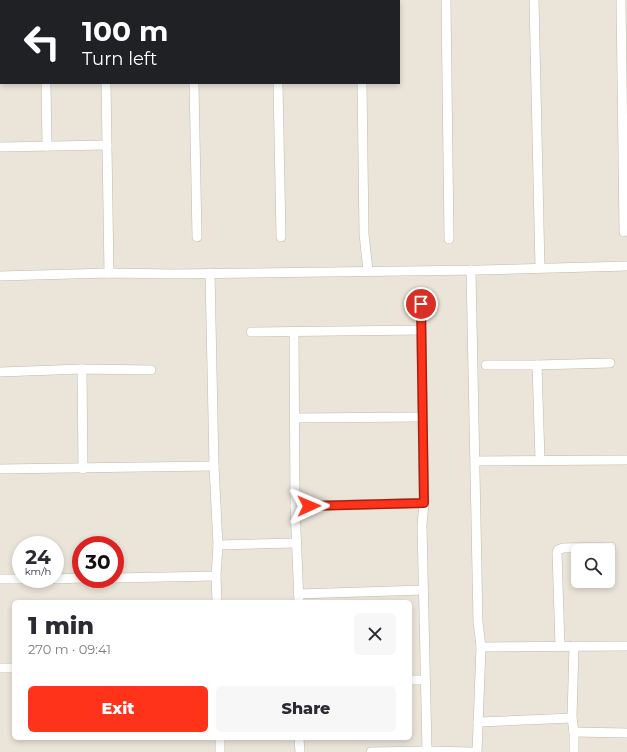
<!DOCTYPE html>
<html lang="en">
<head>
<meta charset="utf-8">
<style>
	:root { --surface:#fff; --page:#f7f7f7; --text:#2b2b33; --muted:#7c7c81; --accent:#ff321a }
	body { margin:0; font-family:Montserrat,sans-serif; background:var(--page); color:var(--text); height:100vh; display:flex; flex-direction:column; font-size:15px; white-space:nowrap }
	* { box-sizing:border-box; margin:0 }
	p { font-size:13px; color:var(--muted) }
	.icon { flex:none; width:22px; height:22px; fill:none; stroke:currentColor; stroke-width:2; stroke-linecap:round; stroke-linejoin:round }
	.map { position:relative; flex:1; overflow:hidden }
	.drawer { position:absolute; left:12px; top:600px; width:400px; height:140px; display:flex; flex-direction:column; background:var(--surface); border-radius:6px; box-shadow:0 2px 6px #0003 }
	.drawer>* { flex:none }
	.banner { position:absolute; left:0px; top:0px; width:400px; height:84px; box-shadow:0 2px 6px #0003; background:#202124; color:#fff; overflow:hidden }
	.controls { position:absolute; left:571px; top:544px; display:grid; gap:8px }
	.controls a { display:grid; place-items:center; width:44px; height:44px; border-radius:6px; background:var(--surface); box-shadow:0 2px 6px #0003; font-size:20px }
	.speed { position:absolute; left:12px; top:536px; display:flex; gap:8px; font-size:20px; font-weight:700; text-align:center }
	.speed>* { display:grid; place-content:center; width:52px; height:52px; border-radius:50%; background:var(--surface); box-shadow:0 2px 6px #0003; line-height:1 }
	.speed small { font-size:10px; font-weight:400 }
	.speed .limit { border:6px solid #d22; background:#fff; color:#111 }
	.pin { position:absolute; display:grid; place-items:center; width:34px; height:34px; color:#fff; margin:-17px; border:2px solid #fff; border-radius:50%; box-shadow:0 1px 4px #0007 }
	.me { position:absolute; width:44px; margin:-22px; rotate:89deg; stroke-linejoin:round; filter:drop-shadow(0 0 3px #0008) }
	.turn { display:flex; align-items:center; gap:14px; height:84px; padding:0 16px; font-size:18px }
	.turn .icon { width:52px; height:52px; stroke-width:2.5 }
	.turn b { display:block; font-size:28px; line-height:34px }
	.round { display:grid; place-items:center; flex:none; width:42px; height:42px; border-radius:6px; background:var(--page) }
	.summary { display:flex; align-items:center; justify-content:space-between; height:68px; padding:0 16px }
	h1 { font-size:24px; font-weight:800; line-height:30px }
	.action { display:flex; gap:8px; margin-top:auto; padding:8px 16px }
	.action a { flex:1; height:46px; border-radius:6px; background:var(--accent); color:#fff; font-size:16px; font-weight:800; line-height:46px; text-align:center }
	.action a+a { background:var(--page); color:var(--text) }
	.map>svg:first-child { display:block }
</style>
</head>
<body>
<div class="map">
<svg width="627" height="752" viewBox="0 0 627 752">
	<rect width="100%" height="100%" fill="#f6f2ec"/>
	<path fill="#eae4d9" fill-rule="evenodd" d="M0 0H627V752H0ZM1 1H399V83H1ZM21 545H55V579H21ZM81 545H115V579H81ZM578 551H608V581H578ZM14 602H410V738H14Z"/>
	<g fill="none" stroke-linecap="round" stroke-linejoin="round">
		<g stroke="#c2baad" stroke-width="10">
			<g id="street">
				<polyline points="44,0 44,1"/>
				<polyline points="105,0 105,1"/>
				<polyline points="193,0 193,1"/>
				<polyline points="276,0 276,1"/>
				<polyline points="360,0 360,1"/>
				<polyline points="446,0 449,239"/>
				<polyline points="534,0 540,268"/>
				<polyline points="621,0 624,232"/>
				<polyline points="46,83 47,146"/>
				<polyline points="106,83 109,273"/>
				<polyline points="194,83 197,237"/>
				<polyline points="278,83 281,237"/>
				<polyline points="362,83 364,234 368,271"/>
				<polyline points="0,147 107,145"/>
				<polyline points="471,270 478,622 481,647 477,752"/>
				<polyline points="210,273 214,466 218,545 216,576 217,602"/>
				<polyline points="0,276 109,273 174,274 480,270 627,266"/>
				<polyline points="421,304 424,503 422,525 427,751"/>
				<polyline points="251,332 421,330"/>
				<polyline points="294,332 295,506 299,602"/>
				<polyline points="486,365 537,365 610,363"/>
				<polyline points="537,365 540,460"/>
				<polyline points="82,369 83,469"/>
				<polyline points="0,372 82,369 151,370"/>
				<polyline points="295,418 422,417"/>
				<polyline points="476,461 627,460"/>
				<polyline points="0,469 214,466"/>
				<polyline points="295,506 424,503"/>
				<polyline points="218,545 296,543"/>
				<polyline points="115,578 216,576"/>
				<polyline points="0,579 26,579"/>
				<polyline points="55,579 81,578"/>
				<polyline points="298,594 424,590"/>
				<polyline points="560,646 557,552 558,550 563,548 611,547"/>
				<polyline points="481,647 627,646"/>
				<polyline points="0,668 14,668"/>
				<polyline points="410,680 425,680"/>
				<polyline points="478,722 572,718"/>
				<polyline points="574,732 627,733"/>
				<polyline points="220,738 220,752"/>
				<polyline points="299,738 300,752"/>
				<polyline points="371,752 427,751 472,752"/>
				<polyline points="574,752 574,732 572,718 574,646"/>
			</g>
		</g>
		<use href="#street" stroke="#fff" stroke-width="9"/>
	</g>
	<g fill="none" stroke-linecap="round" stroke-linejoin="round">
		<g stroke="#a62011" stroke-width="10">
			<polyline id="route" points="309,506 424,503 421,304"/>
		</g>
		<use href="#route" stroke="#ff321a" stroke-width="7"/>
	</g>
</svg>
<div class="controls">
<a><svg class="icon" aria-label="search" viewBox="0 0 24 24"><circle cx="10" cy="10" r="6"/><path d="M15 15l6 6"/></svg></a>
</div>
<div class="speed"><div>24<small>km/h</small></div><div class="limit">30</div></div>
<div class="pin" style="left:421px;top:304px;background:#d93025"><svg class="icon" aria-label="arrive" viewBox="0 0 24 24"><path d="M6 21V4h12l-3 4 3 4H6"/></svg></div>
<svg class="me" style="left:309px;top:506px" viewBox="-20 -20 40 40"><path d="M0-17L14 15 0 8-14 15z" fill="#ff321a" stroke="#fff" stroke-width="4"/></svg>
<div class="banner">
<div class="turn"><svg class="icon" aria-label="left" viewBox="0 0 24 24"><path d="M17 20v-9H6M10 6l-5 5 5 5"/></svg><div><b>100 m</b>Turn left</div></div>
</div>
<section class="drawer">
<div class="summary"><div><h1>1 min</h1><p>270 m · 09:41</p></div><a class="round"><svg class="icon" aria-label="close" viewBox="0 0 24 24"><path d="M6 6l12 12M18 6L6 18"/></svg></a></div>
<div class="action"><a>Exit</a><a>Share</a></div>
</section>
</div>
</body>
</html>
